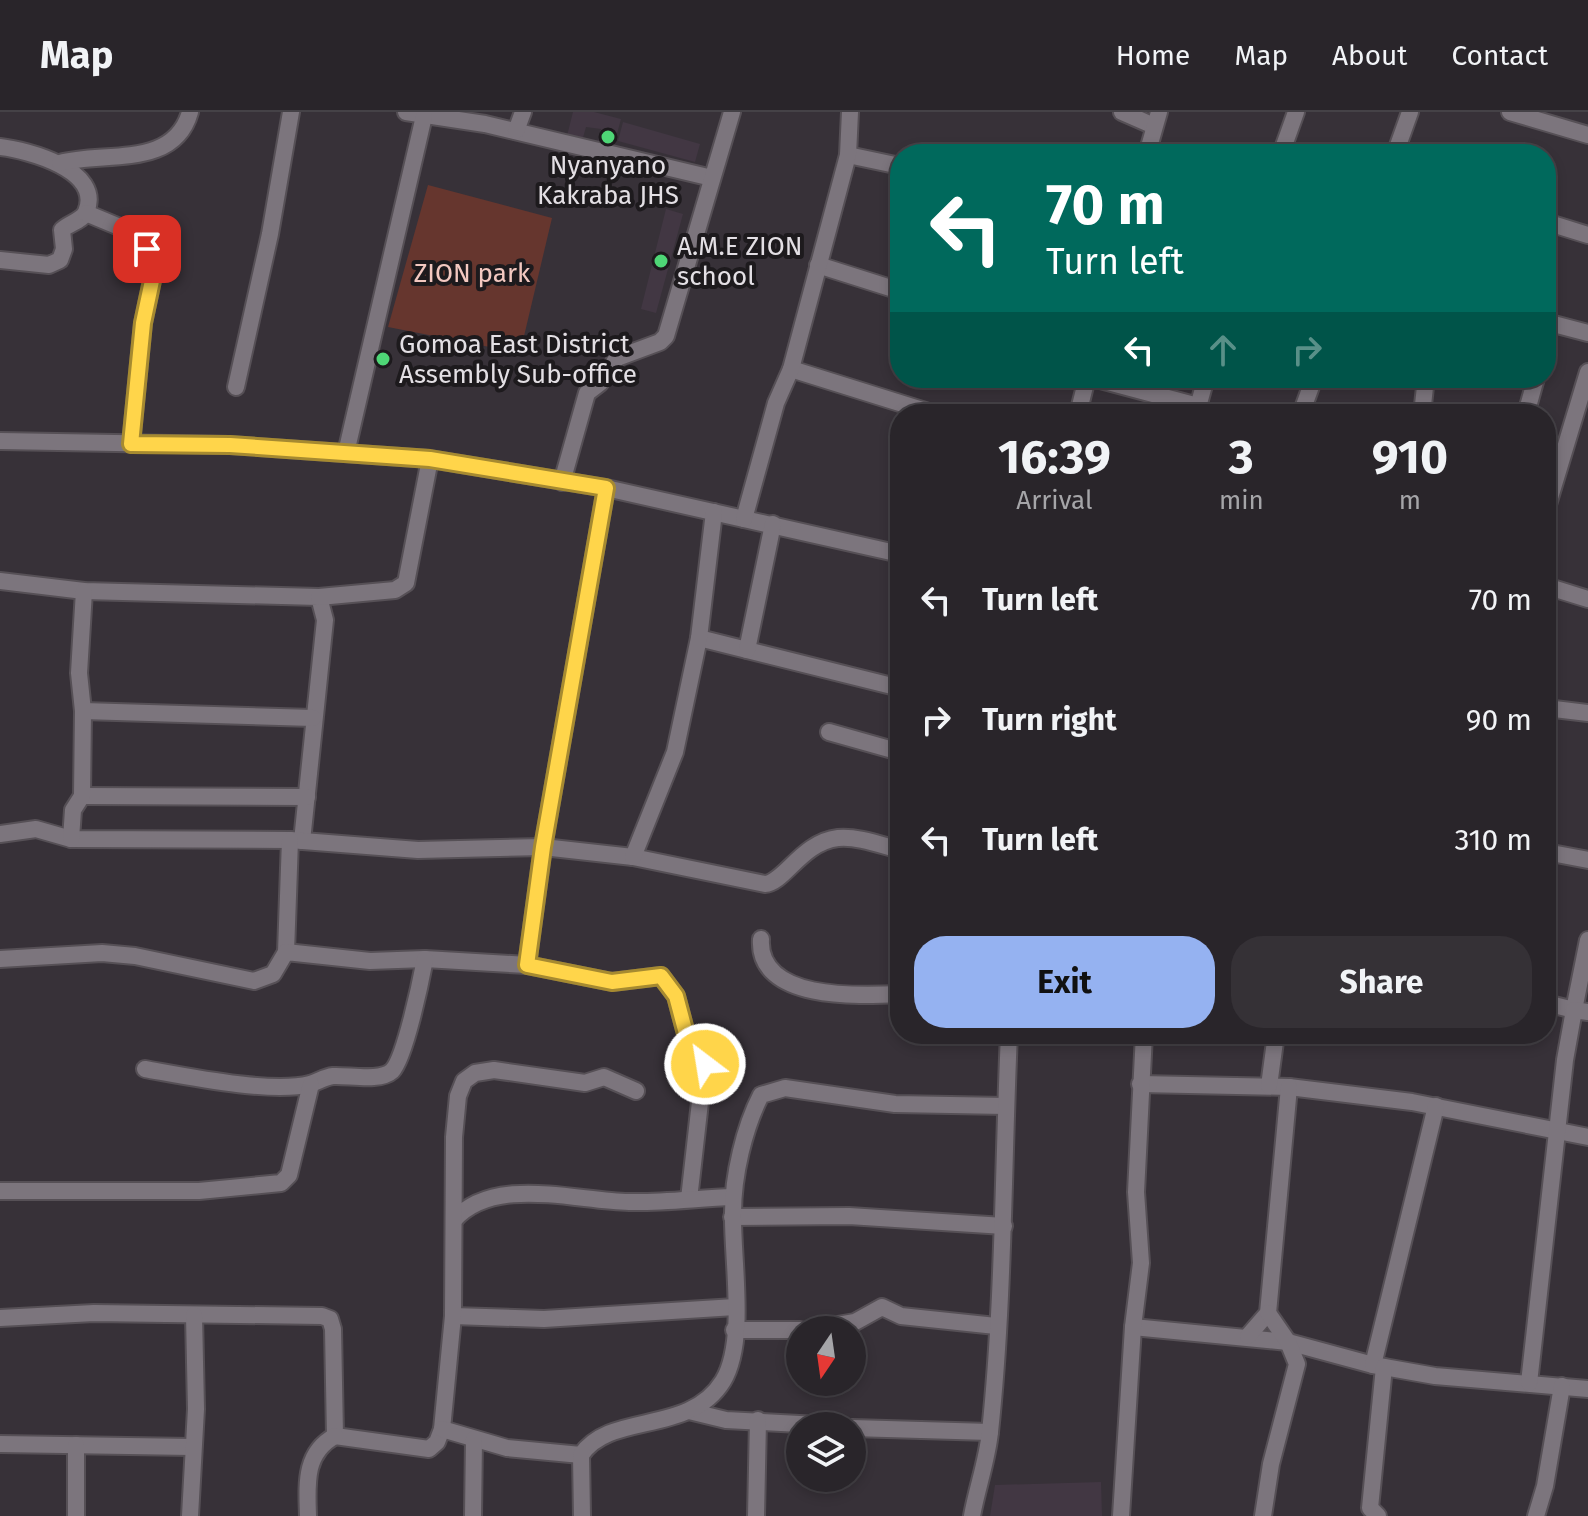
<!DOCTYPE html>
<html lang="en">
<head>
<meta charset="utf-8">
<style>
	:root { --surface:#29252a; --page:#353136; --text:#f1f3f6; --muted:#a5a5a8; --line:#454247; --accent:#95b2f1 }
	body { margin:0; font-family:"Fira Sans",sans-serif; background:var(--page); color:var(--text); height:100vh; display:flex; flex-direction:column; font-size:30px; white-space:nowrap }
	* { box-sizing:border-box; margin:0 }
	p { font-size:26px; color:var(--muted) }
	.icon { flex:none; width:44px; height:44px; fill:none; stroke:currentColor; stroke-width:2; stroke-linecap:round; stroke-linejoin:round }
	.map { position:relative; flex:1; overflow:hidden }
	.details { position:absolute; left:890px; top:292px; width:666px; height:640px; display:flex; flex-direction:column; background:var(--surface); border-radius:32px; box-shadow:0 4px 12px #0003,0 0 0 2px var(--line) }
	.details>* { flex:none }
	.guide { position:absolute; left:890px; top:32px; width:666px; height:244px; border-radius:32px; box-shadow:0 4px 12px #0003,0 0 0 2px var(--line); background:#00695c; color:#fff; overflow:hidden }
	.needle { width:52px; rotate:193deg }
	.fabs { position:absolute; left:786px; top:1204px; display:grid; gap:16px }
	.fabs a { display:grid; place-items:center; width:80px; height:80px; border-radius:50%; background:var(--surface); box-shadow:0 4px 12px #0003,0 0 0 2px var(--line); font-size:40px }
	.pin { position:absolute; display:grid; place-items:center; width:68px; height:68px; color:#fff; margin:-34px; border-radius:16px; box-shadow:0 4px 12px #0006 }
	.me { position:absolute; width:88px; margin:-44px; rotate:329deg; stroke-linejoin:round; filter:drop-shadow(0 0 6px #0008) }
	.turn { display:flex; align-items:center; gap:28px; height:168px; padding:0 24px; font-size:36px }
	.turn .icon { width:104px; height:104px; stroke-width:2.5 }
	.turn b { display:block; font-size:56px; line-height:68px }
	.lanes { display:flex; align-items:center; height:76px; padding:0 24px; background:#0003; justify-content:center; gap:40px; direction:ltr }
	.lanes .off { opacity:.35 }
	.eta { display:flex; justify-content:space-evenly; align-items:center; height:136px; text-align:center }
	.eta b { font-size:48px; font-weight:700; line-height:56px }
	.primary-button { display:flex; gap:16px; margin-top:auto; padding:16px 24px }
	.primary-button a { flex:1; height:92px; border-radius:32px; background:var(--accent); color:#111; font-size:32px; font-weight:700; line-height:92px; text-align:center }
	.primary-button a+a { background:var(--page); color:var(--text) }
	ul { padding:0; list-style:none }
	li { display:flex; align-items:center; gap:24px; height:120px; padding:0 24px }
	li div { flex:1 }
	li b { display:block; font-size:30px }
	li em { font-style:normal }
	header { display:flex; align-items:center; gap:48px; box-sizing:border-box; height:112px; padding:0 40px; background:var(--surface); border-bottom:2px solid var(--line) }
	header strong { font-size:38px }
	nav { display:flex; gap:44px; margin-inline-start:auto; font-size:28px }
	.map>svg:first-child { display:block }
</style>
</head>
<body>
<header>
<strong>Map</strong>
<nav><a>Home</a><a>Map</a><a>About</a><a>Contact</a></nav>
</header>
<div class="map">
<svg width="1588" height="1404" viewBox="0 0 1588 1404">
	<rect width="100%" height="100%" fill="#373138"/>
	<g fill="#423743">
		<polygon points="573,0 594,0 621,7 611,44 596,39 601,17 586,15 580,36 565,32"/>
		<polygon points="623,10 700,32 695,50 618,29"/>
		<polygon points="666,97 683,102 656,201 641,197"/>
		<polygon points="1101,1370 1102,1404 990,1404 995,1373"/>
	</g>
	<polygon fill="#66362e" points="428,73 552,106 520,241 388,215"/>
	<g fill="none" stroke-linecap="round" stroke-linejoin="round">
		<g stroke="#565056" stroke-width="20">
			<g id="minor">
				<polyline points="406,0 485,12 712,66"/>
				<polyline points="1122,0 1154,14"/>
				<polyline points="1510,0 1588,23"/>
				<polyline points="516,19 523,0"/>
				<path d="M0 35C27 38 104 58 86 100 82 109 69 111 62 118L64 137 60 148 49 153 0 148"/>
				<polyline points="1147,42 1159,0"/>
				<polyline points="1281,42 1296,0"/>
				<polyline points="1395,42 1410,0"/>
				<polyline points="848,43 900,54"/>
				<path d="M60 51C105 39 174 57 190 0"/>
				<polyline points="86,101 134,121 142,128 151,151 153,164 143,211 131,332"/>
				<polyline points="1546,110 1588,123"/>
				<polyline points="818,153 900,179"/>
				<polyline points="1546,210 1588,221"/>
				<polyline points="791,257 935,302"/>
				<polyline points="1093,266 1198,294"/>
				<polyline points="236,275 270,122 291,0"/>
				<polyline points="1078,302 1087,266"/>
				<polyline points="1196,302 1206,266"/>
				<polyline points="1301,302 1314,266"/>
				<polyline points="1422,302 1426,266"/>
				<polyline points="1526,302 1536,266"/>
				<polyline points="0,329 230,333 430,347 606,376 900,442"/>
				<polyline points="346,341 424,4"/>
				<polyline points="562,370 587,281 600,271 617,246 660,230 666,224 732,0"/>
				<polyline points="1546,399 1588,260"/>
				<polyline points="744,407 776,291 791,257 848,43 850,0"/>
				<polyline points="0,469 84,479 319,485 325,508 302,729"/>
				<polyline points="1546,474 1588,487"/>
				<polyline points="319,485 395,478 406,471 430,347"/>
				<polyline points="699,526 900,576"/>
				<polyline points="747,538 773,412"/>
				<polyline points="1546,596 1588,601"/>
				<polyline points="83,599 313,606"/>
				<polyline points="829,620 900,640"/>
				<polyline points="82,684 307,685"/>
				<path d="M0 722 36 717 71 727 290 728 418 738 543 735 633 745 765 772C784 771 802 730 838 726 857 724 881 733 900 738"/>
				<polyline points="71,727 73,698 82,684 83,599 79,561 84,479"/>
				<polyline points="1546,740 1588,748"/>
				<polyline points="633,745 675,640 699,526 714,400"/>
				<path d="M761 827C757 889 858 884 900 882"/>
				<polyline points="286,840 290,728"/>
				<polyline points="0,847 102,841 135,844 254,869 273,862 286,840 370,849 425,847 527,853 612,870 661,864 676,884 689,933 702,940 705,946 689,1087"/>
				<polyline points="527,853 543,735 606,376"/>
				<polyline points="1546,891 1574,898 1588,828"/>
				<path d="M145 957C185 964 271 982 310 972 318 970 324 965 333 964 349 963 380 970 392 959 405 946 421 868 425 847"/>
				<polyline points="1140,972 1289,975 1412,990 1588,1025"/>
				<polyline points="1269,974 1276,922"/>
				<polyline points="0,1079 199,1079 281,1071 289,1063 311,972"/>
				<polyline points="732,1105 849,1104 1004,1114"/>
				<path d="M454 1108C494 1063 575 1089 629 1090 663 1091 699 1086 733 1085"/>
				<polyline points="453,1204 544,1207 735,1195"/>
				<polyline points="0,1206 94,1201 322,1204 330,1207 333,1217 335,1324 429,1337 437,1330 442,1317 453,1204 454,1025 458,984 464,969 475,961 494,958 585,971 604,965 636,979"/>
				<polyline points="1133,1215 1288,1230 1373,1253 1435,1264 1588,1277"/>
				<polyline points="734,1218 800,1218"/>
				<polyline points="808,1218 855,1210 882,1195 901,1204 996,1214"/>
				<polyline points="1248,1224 1268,1201 1289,975"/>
				<polyline points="1373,1253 1436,994"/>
				<polyline points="1529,1271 1565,948 1574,898 1588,900"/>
				<polyline points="689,1299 726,1308 837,1314"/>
				<polyline points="852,1316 990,1320"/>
				<polyline points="442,1317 507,1336 581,1343"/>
				<polyline points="0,1332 192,1335"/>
				<polyline points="76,1404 76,1333"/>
				<polyline points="190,1404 196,1297 194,1203"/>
				<path d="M308 1404C307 1372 304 1341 335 1324"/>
				<polyline points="473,1404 474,1327"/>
				<path d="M582 1404 581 1343C611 1299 689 1324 723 1269 747 1229 732 1148 733 1101 733 1064 744 1016 761 983L785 976 895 992 1006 994"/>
				<polyline points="756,1404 758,1308"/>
				<path d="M972 1404C977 1376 987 1349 990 1320 1004 1188 1003 1054 1009 922"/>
				<polyline points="1121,1404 1133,1215 1141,1151 1136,1080 1144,922"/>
				<polyline points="1263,1404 1271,1352 1297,1252 1288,1230 1268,1201"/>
				<polyline points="1378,1404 1370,1396 1384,1255"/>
				<polyline points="1536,1404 1545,1374 1562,1274"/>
			</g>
		</g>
		<use href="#minor" stroke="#7c757d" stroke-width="16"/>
	</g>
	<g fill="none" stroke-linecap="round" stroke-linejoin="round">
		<g stroke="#a68a30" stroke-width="20">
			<polyline id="route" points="147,137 153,164 143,211 131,332 230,333 430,347 606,376 543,735 527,853 612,870 661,864 676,884 689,933 702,940 705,952"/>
		</g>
		<use href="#route" stroke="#ffd54a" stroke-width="14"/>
	</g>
	<g fill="#4ed676" stroke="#1d1a1d" stroke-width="3">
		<circle cx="608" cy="25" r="8"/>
		<circle cx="661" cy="149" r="8"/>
		<circle cx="383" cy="247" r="8"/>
	</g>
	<g text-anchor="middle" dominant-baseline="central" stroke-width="8" stroke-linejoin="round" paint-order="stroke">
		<g font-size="26" fill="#e3dfe4" stroke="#1d1a1d" text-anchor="start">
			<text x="608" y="53" text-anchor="middle">Nyanyano<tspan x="608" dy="30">Kakraba JHS</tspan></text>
			<text x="677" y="134">A.M.E ZION<tspan x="677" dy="30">school</tspan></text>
			<text x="399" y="232">Gomoa East District<tspan x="399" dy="30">Assembly Sub-office</tspan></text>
		</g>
		<g font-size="26" fill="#f3c8c0" stroke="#1d1a1d">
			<text x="472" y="161">ZION park</text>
		</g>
	</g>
</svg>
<div class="fabs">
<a><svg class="needle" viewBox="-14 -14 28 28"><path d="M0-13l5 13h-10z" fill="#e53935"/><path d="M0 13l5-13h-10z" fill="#a5a5a8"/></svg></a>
<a><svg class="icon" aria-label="layers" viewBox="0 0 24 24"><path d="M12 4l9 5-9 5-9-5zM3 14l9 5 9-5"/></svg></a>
</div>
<div class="pin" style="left:147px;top:137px;background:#d93025"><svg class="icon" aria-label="arrive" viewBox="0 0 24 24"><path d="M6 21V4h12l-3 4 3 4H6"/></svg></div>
<svg class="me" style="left:705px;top:952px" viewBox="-20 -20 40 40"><circle r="17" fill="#ffd54a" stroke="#fff" stroke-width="3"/><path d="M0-11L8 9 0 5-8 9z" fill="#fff"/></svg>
<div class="guide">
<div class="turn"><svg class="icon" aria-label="left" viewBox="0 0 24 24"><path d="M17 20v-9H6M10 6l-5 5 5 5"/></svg><div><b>70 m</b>Turn left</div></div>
<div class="lanes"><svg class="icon" aria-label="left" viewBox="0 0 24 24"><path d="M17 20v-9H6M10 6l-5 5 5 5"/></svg><svg class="icon off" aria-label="ahead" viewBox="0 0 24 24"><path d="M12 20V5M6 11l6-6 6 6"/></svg><svg class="icon off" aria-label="right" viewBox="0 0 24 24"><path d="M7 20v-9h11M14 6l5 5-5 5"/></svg></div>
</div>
<section class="details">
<div class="eta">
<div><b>16:39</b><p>Arrival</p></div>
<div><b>3</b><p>min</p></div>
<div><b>910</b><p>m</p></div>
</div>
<ul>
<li><svg class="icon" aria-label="left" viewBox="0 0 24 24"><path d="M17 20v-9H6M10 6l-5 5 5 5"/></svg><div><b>Turn left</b></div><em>70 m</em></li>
<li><svg class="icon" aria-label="right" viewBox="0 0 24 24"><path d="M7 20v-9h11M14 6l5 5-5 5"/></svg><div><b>Turn right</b></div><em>90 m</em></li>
<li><svg class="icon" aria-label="left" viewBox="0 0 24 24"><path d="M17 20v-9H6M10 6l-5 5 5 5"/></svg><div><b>Turn left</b></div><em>310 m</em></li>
</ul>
<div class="primary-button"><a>Exit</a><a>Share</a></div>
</section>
</div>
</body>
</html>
